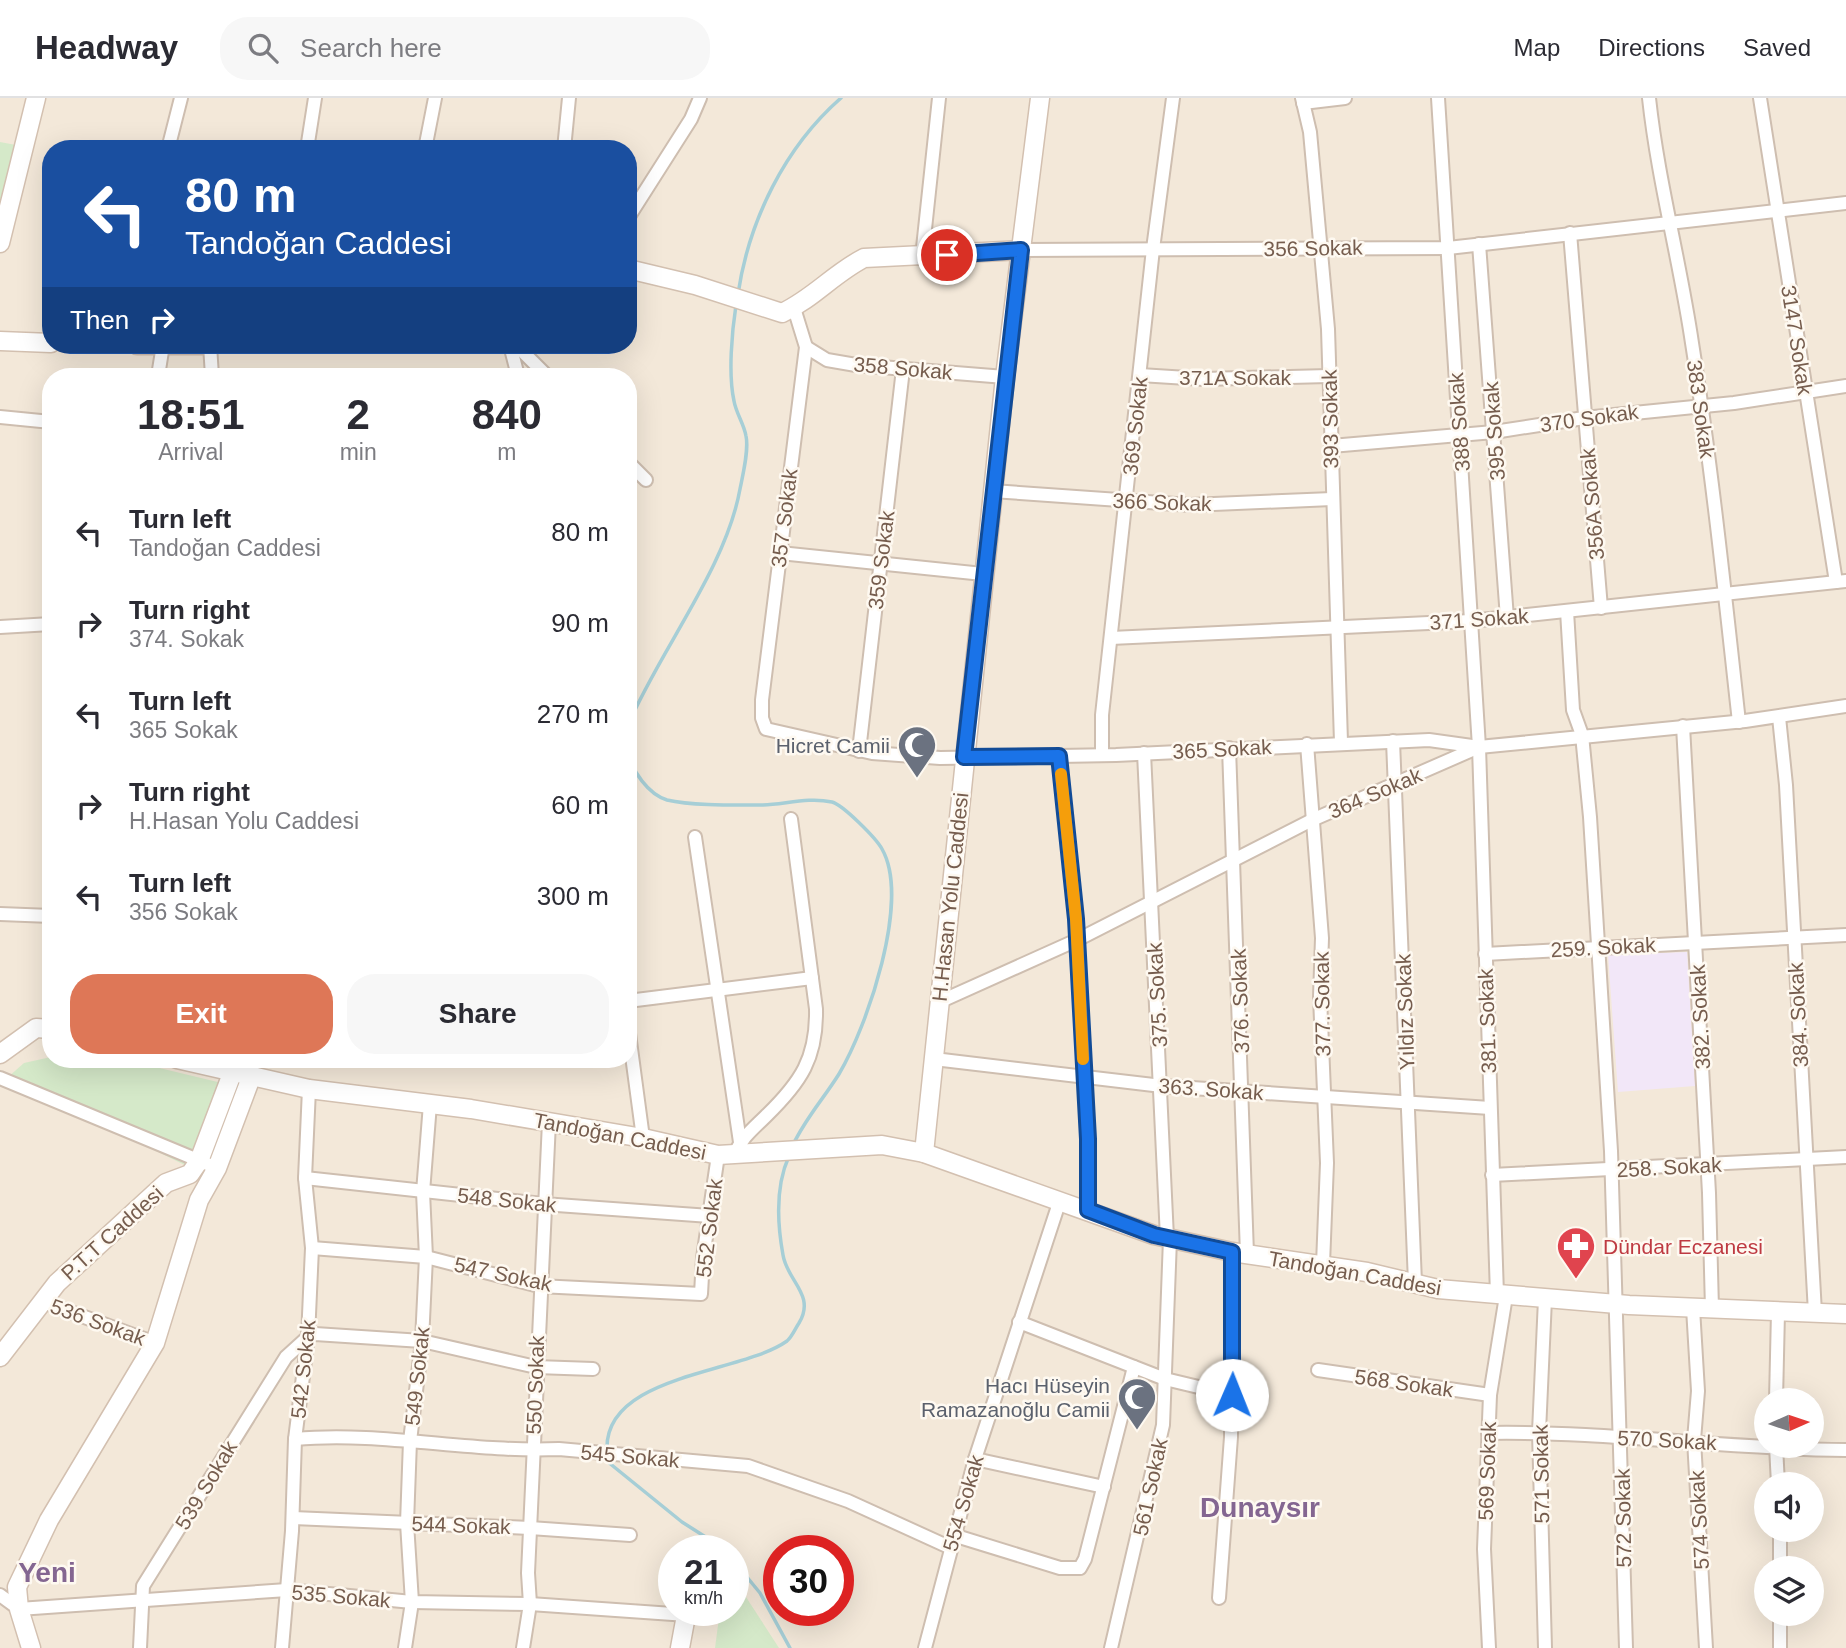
<!DOCTYPE html>
<html lang="en">
<head>
<meta charset="utf-8">
<style>
	:root { --surface:#fff; --page:#f7f7f7; --text:#2b2b33; --muted:#7c7c81; --line:#e1e1e2; --accent:#de7757 }
	body { margin:0; font-family:Helvetica,sans-serif; background:var(--page); color:var(--text); height:100vh; display:flex; flex-direction:column; font-size:26px; white-space:nowrap }
	* { box-sizing:border-box; margin:0 }
	p { font-size:23px; color:var(--muted) }
	.icon { flex:none; width:38px; height:38px; fill:none; stroke:currentColor; stroke-width:2; stroke-linecap:round; stroke-linejoin:round }
	.map { position:relative; flex:1; overflow:hidden }
	.drawer { position:absolute; left:42px; top:270px; width:595px; height:700px; display:flex; flex-direction:column; background:var(--surface); border-radius:28px; box-shadow:0 7px 28px #0002 }
	.drawer>* { flex:none }
	.top-card { position:absolute; left:42px; top:42px; width:595px; height:214px; border-radius:28px; box-shadow:0 7px 28px #0002; background:#1a4fa0; color:#fff; overflow:hidden }
	.needle { width:46px; rotate:87deg }
	.buttons { position:absolute; left:1754px; top:1290px; display:grid; gap:14px }
	.buttons a { display:grid; place-items:center; width:70px; height:70px; border-radius:50%; background:var(--surface); box-shadow:0 7px 28px #0002; font-size:35px }
	.speed { position:absolute; left:658px; top:1437px; display:flex; gap:14px; font-size:35px; font-weight:700; text-align:center }
	.speed>* { display:grid; place-content:center; width:91px; height:91px; border-radius:50%; background:var(--surface); box-shadow:0 7px 28px #0002; line-height:1 }
	.speed small { font-size:18px; font-weight:400 }
	.speed .limit { border:10px solid #d22; background:#fff; color:#111 }
	.pin { position:absolute; display:grid; place-items:center; width:60px; height:60px; color:#fff; margin:-30px; border:4px solid #fff; border-radius:50%; box-shadow:0 2px 7px #0007 }
	.me { position:absolute; width:77px; margin:-38px; rotate:1deg; stroke-linejoin:round; filter:drop-shadow(0 0 5px #0008) }
	.turn { display:flex; align-items:center; gap:24px; height:147px; padding:0 28px; font-size:32px }
	.turn .icon { width:91px; height:91px; stroke-width:2.5 }
	.turn b { display:block; font-size:49px; line-height:60px }
	.then { display:flex; align-items:center; height:66px; padding:0 28px; background:#0003; gap:14px; font-size:26px }
	.eta { display:flex; justify-content:space-evenly; align-items:center; height:119px; text-align:center }
	.eta b { font-size:42px; font-weight:800; line-height:49px }
	.action { display:flex; gap:14px; margin-top:auto; padding:14px 28px }
	.action a { flex:1; height:80px; border-radius:28px; background:var(--accent); color:#fff; font-size:28px; font-weight:800; line-height:80px; text-align:center }
	.action a+a { background:var(--page); color:var(--text) }
	ul { padding:0; list-style:none }
	li { display:flex; align-items:center; gap:21px; height:91px; padding:0 28px }
	li div { flex:1 }
	li b { display:block; font-size:26px }
	li em { font-style:normal }
	header { display:flex; align-items:center; gap:42px; box-sizing:border-box; height:98px; padding:0 35px; background:var(--surface); border-bottom:2px solid var(--line) }
	header strong { font-size:33px }
	nav { display:flex; gap:38px; margin-inline-start:auto; font-size:24px }
	.search { width:490px; height:63px; background:var(--page); display:flex; align-items:center; gap:18px; box-sizing:border-box; padding:0 24px; border-radius:28px; color:var(--muted); font-size:26px }
	.map>svg:first-child { display:block }
</style>
</head>
<body>
<header>
<strong>Headway</strong>
<div class="search"><svg class="icon" aria-label="search" viewBox="0 0 24 24"><circle cx="10" cy="10" r="6"/><path d="M15 15l6 6"/></svg>Search here</div>
<nav><a>Map</a><a>Directions</a><a>Saved</a></nav>
</header>
<div class="map">
<svg width="1846" height="1550" viewBox="0 0 1846 1550">
	<rect width="100%" height="100%" fill="#fcf5eb"/>
	<path fill="#f3e8d9" fill-rule="evenodd" d="M0 0H1846V1550H0ZM51 51H628V247H51ZM51 278H628V961H51ZM1766 1302H1811V1348H1766ZM1766 1386H1811V1432H1766ZM674 1452H733V1512H674ZM779 1452H838V1512H779ZM1766 1470H1811V1516H1766Z"/>
	<polygon fill="#f2e7f8" points="1687,854 1695,988 1618,994 1608,857"/>
	<g fill="#d5e9c9">
		<polygon points="0,44 16,47 0,103"/>
		<polygon points="51,959 122,961 226,986 197,1073 7,980 24,965"/>
		<polygon points="733,1479 779,1550 715,1550 720,1512 733,1512"/>
	</g>
	<g fill="none" stroke-linecap="round" stroke-linejoin="round">
		<g stroke="#a6ced6" stroke-width="3.5">
			<path d="M738 196C749 122 785 49 841 0"/>
			<path d="M628 627C660 552 726 470 740 391 743 376 749 352 746 338 744 326 736 315 734 303 728 276 732 233 736 207"/>
			<path d="M628 654C632 673 648 696 667 702 692 708 736 707 763 707 786 706 809 699 832 704 843 707 876 740 882 751 911 802 867 929 839 976 824 1000 805 1021 793 1047"/>
			<path d="M607 1352C604 1276 741 1276 787 1243 792 1239 795 1231 799 1225 816 1197 787 1183 783 1157 777 1124 775 1089 789 1058"/>
			<polyline points="608,1360 608,1364 682,1424 726,1452"/>
			<polyline points="733,1462 760,1495 790,1550"/>
		</g>
		<g stroke="#cebeb0" stroke-width="16">
			<g id="street">
				<polyline points="1302,0 1310,34 1328,231 1341,644"/>
				<polyline points="1438,0 1479,649 1497,1197"/>
				<path d="M1649 0C1658 83 1680 163 1692 245 1712 371 1725 497 1739 624"/>
				<polyline points="1760,0 1836,484"/>
				<polyline points="1303,5 1345,0"/>
				<polyline points="168,51 181,0"/>
				<polyline points="307,51 315,0"/>
				<polyline points="425,51 435,0"/>
				<polyline points="564,51 569,0"/>
				<polyline points="628,120 691,21 700,0"/>
				<polyline points="1570,135 1601,510"/>
				<polyline points="1479,146 1507,520"/>
				<polyline points="1021,152 1448,150 1846,105"/>
				<polyline points="922,159 939,0"/>
				<polyline points="794,210 806,249 762,602 762,620 766,631 872,655 940,660 1116,657 1429,642 1479,649"/>
				<polyline points="210,247 212,278"/>
				<polyline points="510,247 518,278"/>
				<polyline points="516,247 547,278"/>
				<polyline points="806,249 827,262 856,267 1005,279"/>
				<polyline points="1140,277 1203,281 1329,278"/>
				<polyline points="158,278 163,247"/>
				<polyline points="0,319 51,324"/>
				<polyline points="1331,348 1494,334 1584,320 1734,305 1846,288"/>
				<polyline points="628,364 646,382"/>
				<polyline points="992,393 1190,407 1332,401"/>
				<polyline points="780,455 983,476"/>
				<polyline points="1567,513 1573,612 1582,637 1590,719 1611,1053 1626,1550"/>
				<polyline points="0,529 51,526"/>
				<polyline points="1111,540 1471,523 1846,483"/>
				<polyline points="1779,619 1786,687 1815,1215"/>
				<polyline points="1683,628 1709,1095 1712,1211"/>
				<polyline points="1393,643 1415,1185"/>
				<polyline points="1307,646 1322,840 1320,899 1327,1065 1323,1166"/>
				<polyline points="1229,650 1247,1156"/>
				<polyline points="859,653 903,271"/>
				<polyline points="1144,655 1167,1140"/>
				<polyline points="1102,657 1102,617 1153,151 1173,0"/>
				<polyline points="1059,658 1076,821 1088,1041 1088,1112"/>
				<polyline points="695,739 740,1044"/>
				<polyline points="0,816 51,818"/>
				<polyline points="1485,856 1846,837"/>
				<polyline points="628,903 812,880"/>
				<polyline points="939,904 1077,842 1312,722 1479,649 1745,623 1846,608"/>
				<polyline points="628,928 643,1040"/>
				<polyline points="934,961 1162,988 1490,1010"/>
				<polyline points="0,980 217,1070"/>
				<path d="M735 1056C741 1040 754 1030 766 1018 801 984 817 960 816 911L791 721"/>
				<polyline points="1492,1077 1846,1059"/>
				<polyline points="305,1080 543,1106 710,1118"/>
				<polyline points="312,1150 426,1159 539,1188 701,1196 703,1160 718,1057"/>
				<polyline points="1545,1201 1539,1334 1545,1550"/>
				<polyline points="41,1203 155,1245"/>
				<polyline points="1693,1210 1698,1293 1694,1342 1706,1550"/>
				<polyline points="1019,1224 1165,1281 1232,1297"/>
				<polyline points="1318,1272 1490,1297"/>
				<polyline points="1776,1302 1778,1214"/>
				<path d="M1488 1335C1608 1333 1727 1351 1846 1352"/>
				<path d="M295 1341C383 1333 471 1355 559 1351L748 1368 848 1403 949 1449"/>
				<polyline points="1776,1348 1778,1386"/>
				<polyline points="975,1361 1104,1389"/>
				<polyline points="293,1420 530,1430 630,1437"/>
				<polyline points="953,1437 1060,1470 1080,1470 1085,1461 1134,1269"/>
				<polyline points="1780,1470 1780,1432"/>
				<polyline points="0,1497 19,1511 287,1492 412,1504 530,1506 687,1517"/>
				<polyline points="1219,1500 1231,1339 1232,1154"/>
				<polyline points="1780,1516 1780,1550"/>
				<polyline points="140,1550 143,1488 286,1259 308,1239 315,1236 422,1243 536,1269 593,1271"/>
				<polyline points="282,1550 292,1433 295,1341 308,1239 312,1150 305,1080 309,991"/>
				<polyline points="405,1550 412,1504 407,1425 410,1343 422,1243 426,1159 423,1094 430,1006"/>
				<polyline points="523,1550 530,1506 528,1475 549,1024"/>
				<polyline points="925,1550 975,1361 1060,1102"/>
				<polyline points="1111,1550 1163,1327 1170,1141"/>
				<polyline points="1489,1550 1484,1451 1490,1297 1506,1198"/>
			</g>
		</g>
		<g stroke="#d3c0b0" stroke-width="21">
			<g id="secondary">
				<polyline points="0,145 36,0"/>
				<path d="M628 171 695 187 782 215C814 200 833 176 864 160L1021 152"/>
				<polyline points="0,243 51,245"/>
				<polyline points="137,247 212,247"/>
				<polyline points="0,956 36,930 51,931"/>
				<polyline points="177,961 309,991 471,1011 643,1040 718,1057 882,1047 924,1055 1154,1137 1232,1154 1367,1174 1438,1191 1629,1207 1846,1216"/>
				<polyline points="924,1055 1005,279 1040,0"/>
				<polyline points="0,1259 57,1185 166,1085 190,1076 199,1063 233,973"/>
				<polyline points="31,1550 19,1511 17,1489 49,1422 155,1245 199,1102 217,1070 252,977"/>
				<polyline points="680,1550 687,1512"/>
			</g>
		</g>
		<use href="#street" stroke="#fff" stroke-width="12"/>
		<use href="#secondary" stroke="#fff" stroke-width="18"/>
	</g>
	<g fill="none" stroke-linecap="round" stroke-linejoin="round">
		<g stroke="#114b97" stroke-width="18">
			<polyline id="route" points="947,157 1021,152 964,659 1059,658 1076,821 1088,1041 1088,1112 1154,1137 1232,1154 1232,1297"/>
		</g>
		<use href="#route" stroke="#1a73e8" stroke-width="12"/>
		<polyline stroke="#f59e0b" stroke-width="12" points="1061,676 1076,821 1083,961"/>
	</g>
	<defs>
		<g id="mosque-pin" transform="scale(2.0125)"><path d="M0 17L-7.5 6A9.5 9.5 0 1 1 7.5 6Z" fill="#6b7280" stroke="#fef9f1"/><path d="M3.5-4.9A6 6 0 1 0 3.5 4.9A5 5 0 1 1 3.5-4.9Z" fill="#fff"/></g>
		<g id="pharmacy-pin" transform="scale(2.0125)"><path d="M0 17L-7.5 6A9.5 9.5 0 1 1 7.5 6Z" fill="#e0444e" stroke="#fef9f1"/><path d="M-2-6h4v4h4v4h-4v4h-4v-4h-4v-4h4Z" fill="#fff"/></g>
	</defs>
	<g fill-rule="evenodd">
		<use href="#mosque-pin" x="917" y="647"/>
		<use href="#pharmacy-pin" x="1576" y="1148"/>
		<use href="#mosque-pin" x="1137" y="1299"/>
	</g>
	<g text-anchor="middle" dominant-baseline="central" stroke-width="5" stroke-linejoin="round" paint-order="stroke">
		<g font-size="21" fill="#765d4e" stroke="#fef9f1">
			<text transform="translate(1313 150) rotate(-1)">356 Sokak</text>
			<text transform="translate(1797 242) rotate(81)">3147 Sokak</text>
			<text transform="translate(903 270) rotate(5)">358 Sokak</text>
			<text x="1235" y="279">371A Sokak</text>
			<text transform="translate(1701 311) rotate(82)">383 Sokak</text>
			<text transform="translate(1589 320) rotate(-8)">370 Sokak</text>
			<text transform="translate(1330 321) rotate(-91)">393 Sokak</text>
			<text transform="translate(1459 324) rotate(-94)">388 Sokak</text>
			<text transform="translate(1135 328) rotate(-84)">369 Sokak</text>
			<text transform="translate(1494 333) rotate(-94)">395 Sokak</text>
			<text transform="translate(1162 404) rotate(2)">366 Sokak</text>
			<text transform="translate(1592 406) rotate(-95)">356A Sokak</text>
			<text transform="translate(784 420) rotate(-83)">357 Sokak</text>
			<text transform="translate(881 462) rotate(-83)">359 Sokak</text>
			<text transform="translate(1479 521) rotate(-4)">371 Sokak</text>
			<text transform="translate(1222 651) rotate(-3)">365 Sokak</text>
			<text transform="translate(1375 695) rotate(-23)">364 Sokak</text>
			<text transform="translate(950 799) rotate(-84)">H.Hasan Yolu Caddesi</text>
			<text transform="translate(1603 849) rotate(-3)">259. Sokak</text>
			<text transform="translate(1157 897) rotate(-93)">375. Sokak</text>
			<text transform="translate(1240 903) rotate(-92)">376. Sokak</text>
			<text transform="translate(1322 906) rotate(-91)">377. Sokak</text>
			<text transform="translate(1405 914) rotate(-92)">Yıldız Sokak</text>
			<text transform="translate(1798 917) rotate(-93)">384. Sokak</text>
			<text transform="translate(1700 919) rotate(-93)">382. Sokak</text>
			<text transform="translate(1487 923) rotate(-92)">381. Sokak</text>
			<text transform="translate(1211 991) rotate(4)">363. Sokak</text>
			<text transform="translate(620 1038) rotate(11)">Tandoğan Caddesi</text>
			<text transform="translate(1669 1069) rotate(-3)">258. Sokak</text>
			<text transform="translate(507 1102) rotate(6)">548 Sokak</text>
			<text transform="translate(709 1130) rotate(-83)">552 Sokak</text>
			<text transform="translate(112 1135) rotate(-42)">P.T.T Caddesi</text>
			<text transform="translate(1355 1175) rotate(10)">Tandoğan Caddesi</text>
			<text transform="translate(503 1176) rotate(12)">547 Sokak</text>
			<text transform="translate(98 1224) rotate(20)">536 Sokak</text>
			<text transform="translate(303 1271) rotate(-84)">542 Sokak</text>
			<text transform="translate(417 1278) rotate(-84)">549 Sokak</text>
			<text transform="translate(1404 1285) rotate(8)">568 Sokak</text>
			<text transform="translate(535 1287) rotate(-88)">550 Sokak</text>
			<text transform="translate(1667 1342) rotate(3)">570 Sokak</text>
			<text transform="translate(630 1358) rotate(5)">545 Sokak</text>
			<text transform="translate(1487 1373) rotate(-88)">569 Sokak</text>
			<text transform="translate(1541 1376) rotate(-91)">571 Sokak</text>
			<text transform="translate(206 1387) rotate(-59)">539 Sokak</text>
			<text transform="translate(1150 1389) rotate(-78)">561 Sokak</text>
			<text transform="translate(963 1405) rotate(-74)">554 Sokak</text>
			<text transform="translate(1623 1420) rotate(-91)">572 Sokak</text>
			<text transform="translate(1699 1422) rotate(-93)">574 Sokak</text>
			<text transform="translate(461 1427) rotate(2)">544 Sokak</text>
			<text transform="translate(341 1498) rotate(5)">535 Sokak</text>
		</g>
		<g font-size="21" fill="#5b616d" stroke="#fef9f1" text-anchor="end">
			<text x="890" y="647">Hicret Camii</text>
			<text x="1110" y="1287">Hacı Hüseyin<tspan x="1110" dy="24">Ramazanoğlu Camii</tspan></text>
		</g>
		<g font-size="21" fill="#be3a42" stroke="#fef9f1" text-anchor="start">
			<text x="1603" y="1148">Dündar Eczanesi</text>
		</g>
		<g font-size="28" font-weight="bold" fill="#846691" stroke="#fef9f1">
			<text x="1260" y="1409">Dunaysır</text>
			<text x="47" y="1474">Yeni</text>
		</g>
	</g>
</svg>
<div class="buttons">
<a><svg class="needle" viewBox="-14 -14 28 28"><path d="M0-13l5 13h-10z" fill="#e53935"/><path d="M0 13l5-13h-10z" fill="#7c7c81"/></svg></a>
<a><svg class="icon" aria-label="sound" viewBox="0 0 24 24"><path d="M4 9h4l5-4v14l-5-4H4zM17 9q2 3 0 6"/></svg></a>
<a><svg class="icon" aria-label="layers" viewBox="0 0 24 24"><path d="M12 4l9 5-9 5-9-5zM3 14l9 5 9-5"/></svg></a>
</div>
<div class="speed"><div>21<small>km/h</small></div><div class="limit">30</div></div>
<div class="pin" style="left:947px;top:157px;background:#d93025"><svg class="icon" aria-label="arrive" viewBox="0 0 24 24"><path d="M6 21V4h12l-3 4 3 4H6"/></svg></div>
<svg class="me" style="left:1232px;top:1297px" viewBox="-20 -20 40 40"><circle r="19" fill="#fff"/><path d="M0-13L10 11 0 6-10 11z" fill="#1a73e8"/></svg>
<div class="top-card">
<div class="turn"><svg class="icon" aria-label="left" viewBox="0 0 24 24"><path d="M17 20v-9H6M10 6l-5 5 5 5"/></svg><div><b>80 m</b>Tandoğan Caddesi</div></div>
<div class="then">Then<svg class="icon" aria-label="right" viewBox="0 0 24 24"><path d="M7 20v-9h11M14 6l5 5-5 5"/></svg></div>
</div>
<section class="drawer">
<div class="eta">
<div><b>18:51</b><p>Arrival</p></div>
<div><b>2</b><p>min</p></div>
<div><b>840</b><p>m</p></div>
</div>
<ul>
<li><svg class="icon" aria-label="left" viewBox="0 0 24 24"><path d="M17 20v-9H6M10 6l-5 5 5 5"/></svg><div><b>Turn left</b><p>Tandoğan Caddesi</p></div><em>80 m</em></li>
<li><svg class="icon" aria-label="right" viewBox="0 0 24 24"><path d="M7 20v-9h11M14 6l5 5-5 5"/></svg><div><b>Turn right</b><p>374. Sokak</p></div><em>90 m</em></li>
<li><svg class="icon" aria-label="left" viewBox="0 0 24 24"><path d="M17 20v-9H6M10 6l-5 5 5 5"/></svg><div><b>Turn left</b><p>365 Sokak</p></div><em>270 m</em></li>
<li><svg class="icon" aria-label="right" viewBox="0 0 24 24"><path d="M7 20v-9h11M14 6l5 5-5 5"/></svg><div><b>Turn right</b><p>H.Hasan Yolu Caddesi</p></div><em>60 m</em></li>
<li><svg class="icon" aria-label="left" viewBox="0 0 24 24"><path d="M17 20v-9H6M10 6l-5 5 5 5"/></svg><div><b>Turn left</b><p>356 Sokak</p></div><em>300 m</em></li>
</ul>
<div class="action"><a>Exit</a><a>Share</a></div>
</section>
</div>
</body>
</html>
